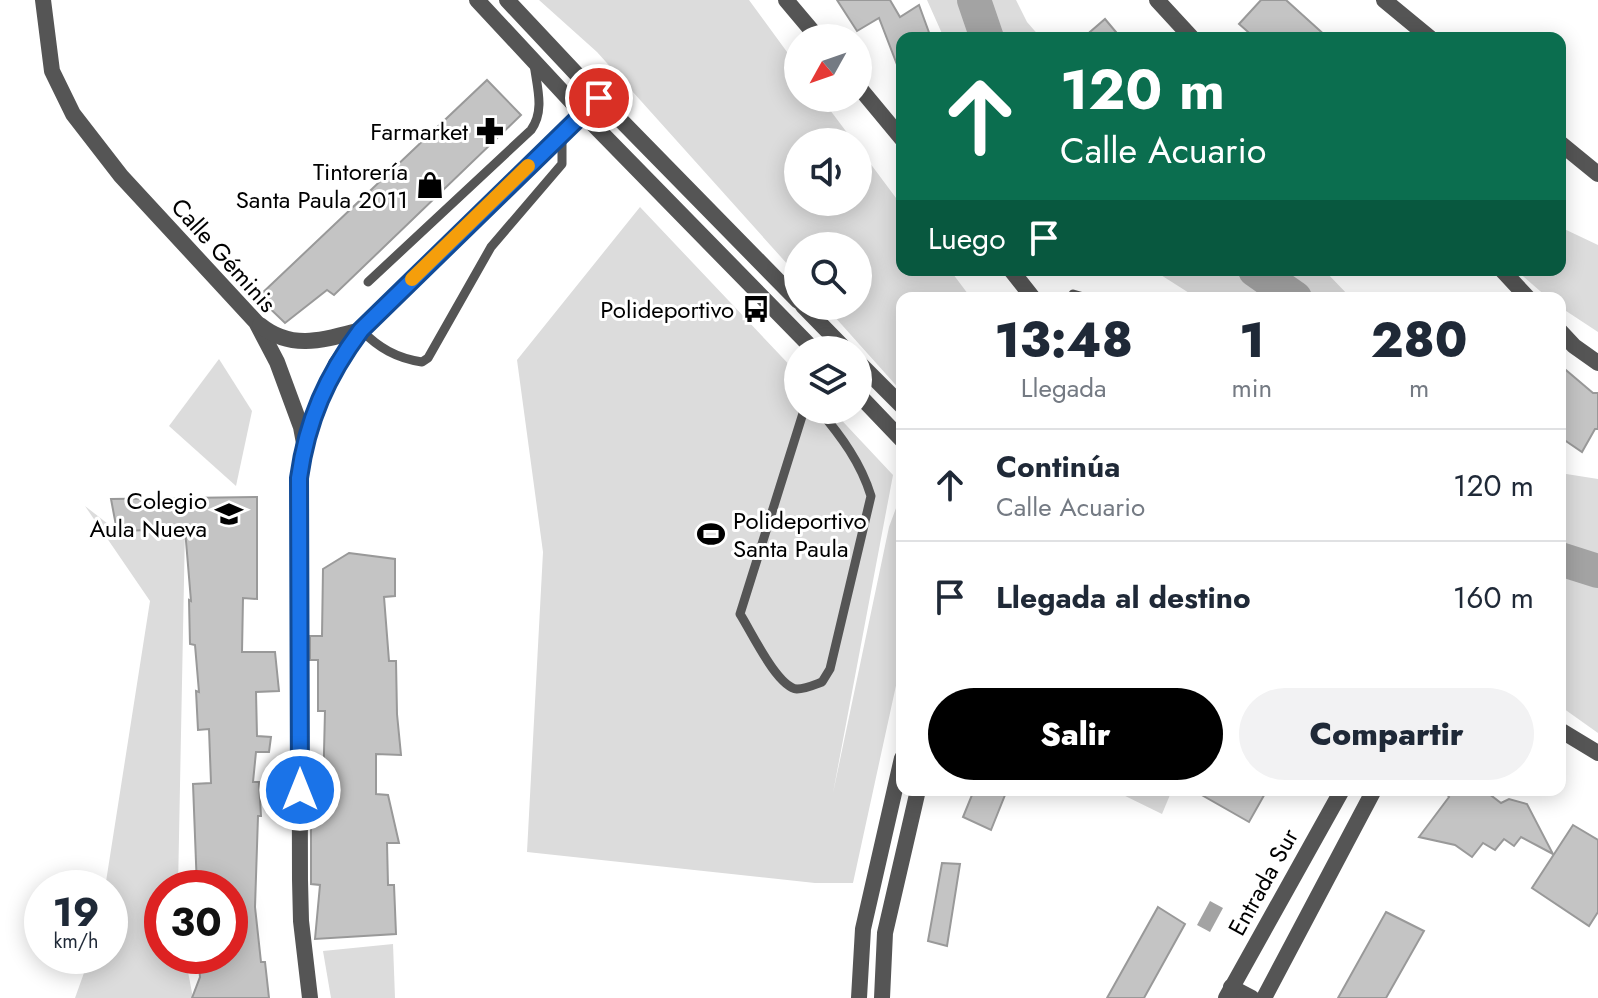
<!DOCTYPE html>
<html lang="es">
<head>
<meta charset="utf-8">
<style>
	:root { --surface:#fff; --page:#f2f2f3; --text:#1f2937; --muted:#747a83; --line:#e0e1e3; --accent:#000 }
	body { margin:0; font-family:Jost,sans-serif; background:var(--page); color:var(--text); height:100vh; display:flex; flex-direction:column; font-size:30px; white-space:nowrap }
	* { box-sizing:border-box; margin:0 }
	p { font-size:26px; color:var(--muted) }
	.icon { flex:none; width:44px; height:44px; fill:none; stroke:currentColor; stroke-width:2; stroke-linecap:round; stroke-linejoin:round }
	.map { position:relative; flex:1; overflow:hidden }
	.side { position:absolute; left:896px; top:292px; width:670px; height:504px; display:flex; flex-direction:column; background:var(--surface); border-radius:16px; box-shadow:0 4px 20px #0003 }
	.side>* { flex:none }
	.hud { position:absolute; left:896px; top:32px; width:670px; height:244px; border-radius:16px; box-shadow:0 4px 20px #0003; background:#0b6e4f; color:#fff; overflow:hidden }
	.needle { width:52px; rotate:230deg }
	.tools { position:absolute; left:784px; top:24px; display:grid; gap:16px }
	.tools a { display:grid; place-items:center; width:88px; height:88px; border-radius:50%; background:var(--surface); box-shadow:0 4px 20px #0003; font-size:40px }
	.speed { position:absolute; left:24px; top:870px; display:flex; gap:16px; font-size:40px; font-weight:700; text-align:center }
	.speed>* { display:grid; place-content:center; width:104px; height:104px; border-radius:50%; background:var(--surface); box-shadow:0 4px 20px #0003; line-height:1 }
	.speed small { font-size:20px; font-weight:400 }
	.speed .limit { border:12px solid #d22; background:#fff; color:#111 }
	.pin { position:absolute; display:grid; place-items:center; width:68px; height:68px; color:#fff; margin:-34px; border:4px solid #fff; border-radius:50%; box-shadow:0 2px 8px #0007 }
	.me { position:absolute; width:88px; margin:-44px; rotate:0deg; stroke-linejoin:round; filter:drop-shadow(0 0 6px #0008) }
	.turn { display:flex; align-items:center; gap:28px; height:168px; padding:0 32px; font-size:36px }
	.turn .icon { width:104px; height:104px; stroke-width:2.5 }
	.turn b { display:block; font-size:56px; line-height:68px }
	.then { display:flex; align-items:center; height:76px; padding:0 32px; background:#0003; gap:16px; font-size:30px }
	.eta { display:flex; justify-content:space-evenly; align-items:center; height:136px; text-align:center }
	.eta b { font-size:48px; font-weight:800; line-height:56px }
	.primary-button { display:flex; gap:16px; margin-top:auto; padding:16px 32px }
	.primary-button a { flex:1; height:92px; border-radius:48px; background:var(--accent); color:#fff; font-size:32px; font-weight:800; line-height:92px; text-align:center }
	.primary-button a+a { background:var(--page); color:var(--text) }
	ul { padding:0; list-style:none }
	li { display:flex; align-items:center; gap:24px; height:112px; padding:0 32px; border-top:2px solid var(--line) }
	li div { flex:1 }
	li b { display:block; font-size:30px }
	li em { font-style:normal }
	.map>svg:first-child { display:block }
</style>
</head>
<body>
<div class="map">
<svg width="1598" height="998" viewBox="0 0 1598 998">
	<rect width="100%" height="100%" fill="#fff"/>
	<g fill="#dcdcdc">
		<polygon points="539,0 749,0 798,67 798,98 821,98 854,142 798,142 798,202 858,202 858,147 902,206 902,270 950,270 971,298 902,298 902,392 825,306 858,306 858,246 798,246 798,276 597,52"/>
		<polygon points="927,0 1016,0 1027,22 1041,38 944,38"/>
		<polygon points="640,207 798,374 798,410 832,410 893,475 833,793 889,527 902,492 902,658 853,883 815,883 527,852 543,552 517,360"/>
		<polygon points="1560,227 1598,245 1598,332 1560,307 1560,298 1548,298 1516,270 1560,270"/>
		<polygon points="1153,270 1324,270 1351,298 1197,298"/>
		<polygon points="219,359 252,411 236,486 169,426"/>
		<polygon points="1560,473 1598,479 1598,733 1560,706"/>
		<polygon points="85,506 117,531 185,529 178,888 162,888 162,956 185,956 193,998 75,998 90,956 110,956 110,888 105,888 150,601"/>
		<polygon points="1113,790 1172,790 1162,814"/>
		<polygon points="393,944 395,998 331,998 323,951"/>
	</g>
	<polygon fill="#a3a3a3" points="1210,901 1223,908 1210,932 1197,925"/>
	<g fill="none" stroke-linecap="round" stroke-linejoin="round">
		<g stroke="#a3a3a3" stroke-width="34">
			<polyline points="974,0 987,38"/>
			<polyline points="1255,270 1295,298"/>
			<polyline points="1560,559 1598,571"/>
		</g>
	</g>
	<g fill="#c4c4c4" stroke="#999" stroke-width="2">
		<polygon points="837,0 890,0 900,17 919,5 931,38 902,38 901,75 879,18 857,31"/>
		<polygon points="1261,0 1286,0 1328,38 1255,38 1239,24"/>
		<polygon points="1105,19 1121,38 1083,38"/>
		<polygon points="487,80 521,115 334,295 327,290 285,323 258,297"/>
		<polygon points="1560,365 1593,393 1598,393 1598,429 1595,429 1582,452 1560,437"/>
		<polygon points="257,497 257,599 243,598 242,652 275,652 279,691 256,692 257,736 271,737 269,752 256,752 253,782 259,782 261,816 258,816 255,907 261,962 265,962 269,998 192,998 200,977 198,956 230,956 230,888 197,888 193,784 211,783 209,729 198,730 196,691 199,692 195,645 190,644 189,600 191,601 185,529 117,531 111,499"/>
		<polygon points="349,553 395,559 395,596 384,597 389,661 396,661 397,714 401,755 376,754 376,794 388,795 399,843 387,843 388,885 394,885 396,934 315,939 320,885 311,884 311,793 323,793 325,711 318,711 318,660 310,660 310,636 322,636 323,569"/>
		<polygon points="974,790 1007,790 991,830 963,817"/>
		<polygon points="1193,790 1267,790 1249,822"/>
		<polygon points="1444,790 1484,790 1501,803 1509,799 1527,804 1553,854 1521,837 1514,846 1504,839 1495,850 1483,843 1472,857 1455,845 1419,837 1449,797"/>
		<polygon points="1573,825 1598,840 1598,912 1589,926 1532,888"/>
		<polygon points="942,863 960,864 947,946 928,941"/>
		<polygon points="1158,907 1185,924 1144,998 1107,998"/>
		<polygon points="1386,912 1424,931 1386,998 1338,998"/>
	</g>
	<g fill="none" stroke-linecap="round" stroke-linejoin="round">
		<g stroke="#555" stroke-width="9">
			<path d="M368 282 531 130C545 111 537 87 534 64"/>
			<polyline points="1073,294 1087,298"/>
			<path d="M361 330C379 348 396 358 422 362L428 358 491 247 562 164V135"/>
			<path d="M804 410 740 614C751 631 777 687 797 689 805 689 814 685 822 682L830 669 871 496C861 463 841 436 819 410"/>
		</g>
		<g stroke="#555" stroke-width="16">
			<polyline points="43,0 52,71 73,114 121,176 256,322 277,362 301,427 304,443 299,478 300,880 301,921 310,998"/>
			<polyline points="477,0 582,113 814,350"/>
			<polyline points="507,0 599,98 798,301"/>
			<polyline points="1157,0 1192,38"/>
			<polyline points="1384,0 1430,38"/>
			<polyline points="1560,143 1598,174"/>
			<polyline points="1502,270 1528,298"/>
			<polyline points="803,306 846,350"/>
			<path d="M260 325C292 351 324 340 361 330"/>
			<polyline points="1560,331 1574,346 1598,363"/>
			<polyline points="858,362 902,406"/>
			<polyline points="858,394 902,440"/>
			<polyline points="304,442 336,364 361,330 599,98"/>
			<polyline points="1231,987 1252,998"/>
			<polyline points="859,998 863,929 902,758"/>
			<polyline points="882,998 885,933 918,790"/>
			<polyline points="1226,998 1342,790"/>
			<polyline points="1264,998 1374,790"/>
		</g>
		<g stroke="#555" stroke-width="16">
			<polyline points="786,0 818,38"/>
			<polyline points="858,86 902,139"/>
			<polyline points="1011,270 1033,298"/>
			<polyline points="1560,730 1598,753"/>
		</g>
	</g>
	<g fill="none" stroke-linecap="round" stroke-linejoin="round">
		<g stroke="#114b97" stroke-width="20">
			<path id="route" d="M300 790 299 478C307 420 327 376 361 330L599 98"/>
		</g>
		<use href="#route" stroke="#1a73e8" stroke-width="14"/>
		<polyline stroke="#f59e0b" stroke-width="14" points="412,279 528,166"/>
	</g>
	<defs>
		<g id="pharmacy-bare" transform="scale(2.16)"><path d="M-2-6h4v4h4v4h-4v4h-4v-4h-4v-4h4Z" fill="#000" stroke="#fff" stroke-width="2.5" paint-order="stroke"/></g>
		<g id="shop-bare" transform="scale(2.16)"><path d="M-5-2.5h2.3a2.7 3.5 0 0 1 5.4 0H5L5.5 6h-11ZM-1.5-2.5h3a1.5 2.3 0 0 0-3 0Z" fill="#000" stroke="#fff" stroke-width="2.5" paint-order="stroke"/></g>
		<g id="bus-bare" transform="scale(2.16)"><path d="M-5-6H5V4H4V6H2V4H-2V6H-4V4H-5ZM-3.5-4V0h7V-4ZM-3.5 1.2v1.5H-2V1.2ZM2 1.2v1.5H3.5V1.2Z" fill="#000" stroke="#fff" stroke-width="2.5" paint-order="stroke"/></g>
		<g id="school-bare" transform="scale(2.16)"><path d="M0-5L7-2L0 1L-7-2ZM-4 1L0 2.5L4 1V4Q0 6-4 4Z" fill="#000" stroke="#fff" stroke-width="2.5" paint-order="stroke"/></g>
		<g id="stadium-bare" transform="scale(2.16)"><path d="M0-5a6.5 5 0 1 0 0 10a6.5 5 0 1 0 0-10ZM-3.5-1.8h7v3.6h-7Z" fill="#000" stroke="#fff" stroke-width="2.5" paint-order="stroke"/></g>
	</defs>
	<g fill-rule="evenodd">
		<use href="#pharmacy-bare" x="490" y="131"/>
		<use href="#shop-bare" x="430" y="185"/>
		<use href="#bus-bare" x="756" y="309"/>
		<use href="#school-bare" x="229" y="514"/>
		<use href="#stadium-bare" x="711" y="534"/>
	</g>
	<g text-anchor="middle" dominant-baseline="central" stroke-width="6" stroke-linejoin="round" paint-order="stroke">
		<g font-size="24" fill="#000" stroke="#fff" text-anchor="end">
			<text x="468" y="131">Farmarket</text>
			<text x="408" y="171">Tintorería<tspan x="408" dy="28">Santa Paula 2011</tspan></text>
			<text x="734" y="309">Polideportivo</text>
			<text x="207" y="500">Colegio<tspan x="207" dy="28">Aula Nueva</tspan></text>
			<text x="733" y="520" text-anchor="start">Polideportivo<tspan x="733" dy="28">Santa Paula</tspan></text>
		</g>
		<g font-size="24" fill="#000" stroke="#fff">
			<text transform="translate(224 255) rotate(48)">Calle Géminis</text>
			<text transform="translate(1263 882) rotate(-61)">Entrada Sur</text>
		</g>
	</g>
</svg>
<div class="tools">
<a><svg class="needle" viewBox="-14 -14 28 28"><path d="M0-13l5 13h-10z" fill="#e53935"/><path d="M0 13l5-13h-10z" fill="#747a83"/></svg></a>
<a><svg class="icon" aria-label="sound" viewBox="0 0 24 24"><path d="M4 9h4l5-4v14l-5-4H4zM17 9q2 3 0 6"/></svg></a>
<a><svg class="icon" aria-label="search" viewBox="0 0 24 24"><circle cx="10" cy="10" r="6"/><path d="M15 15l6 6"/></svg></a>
<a><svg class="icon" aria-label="layers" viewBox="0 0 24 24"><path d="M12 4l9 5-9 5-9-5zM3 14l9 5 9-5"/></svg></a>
</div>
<div class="speed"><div>19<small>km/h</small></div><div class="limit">30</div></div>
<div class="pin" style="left:599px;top:98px;background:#d93025"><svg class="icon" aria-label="arrive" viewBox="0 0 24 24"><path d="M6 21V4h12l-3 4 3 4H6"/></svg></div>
<svg class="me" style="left:300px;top:790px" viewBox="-20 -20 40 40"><circle r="17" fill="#1a73e8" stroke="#fff" stroke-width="3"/><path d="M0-11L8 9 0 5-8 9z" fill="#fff"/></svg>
<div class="hud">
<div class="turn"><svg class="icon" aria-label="ahead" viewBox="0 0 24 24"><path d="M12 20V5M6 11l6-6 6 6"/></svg><div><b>120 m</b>Calle Acuario</div></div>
<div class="then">Luego<svg class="icon" aria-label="arrive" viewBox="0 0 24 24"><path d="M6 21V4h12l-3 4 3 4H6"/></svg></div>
</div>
<section class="side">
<div class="eta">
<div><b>13:48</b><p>Llegada</p></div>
<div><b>1</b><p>min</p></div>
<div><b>280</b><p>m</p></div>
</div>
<ul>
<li><svg class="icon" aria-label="ahead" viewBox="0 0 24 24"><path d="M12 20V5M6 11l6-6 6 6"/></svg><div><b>Continúa</b><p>Calle Acuario</p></div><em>120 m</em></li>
<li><svg class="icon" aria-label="arrive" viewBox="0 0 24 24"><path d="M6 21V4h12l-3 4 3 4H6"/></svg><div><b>Llegada al destino</b></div><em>160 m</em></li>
</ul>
<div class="primary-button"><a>Salir</a><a>Compartir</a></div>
</section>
</div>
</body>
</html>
